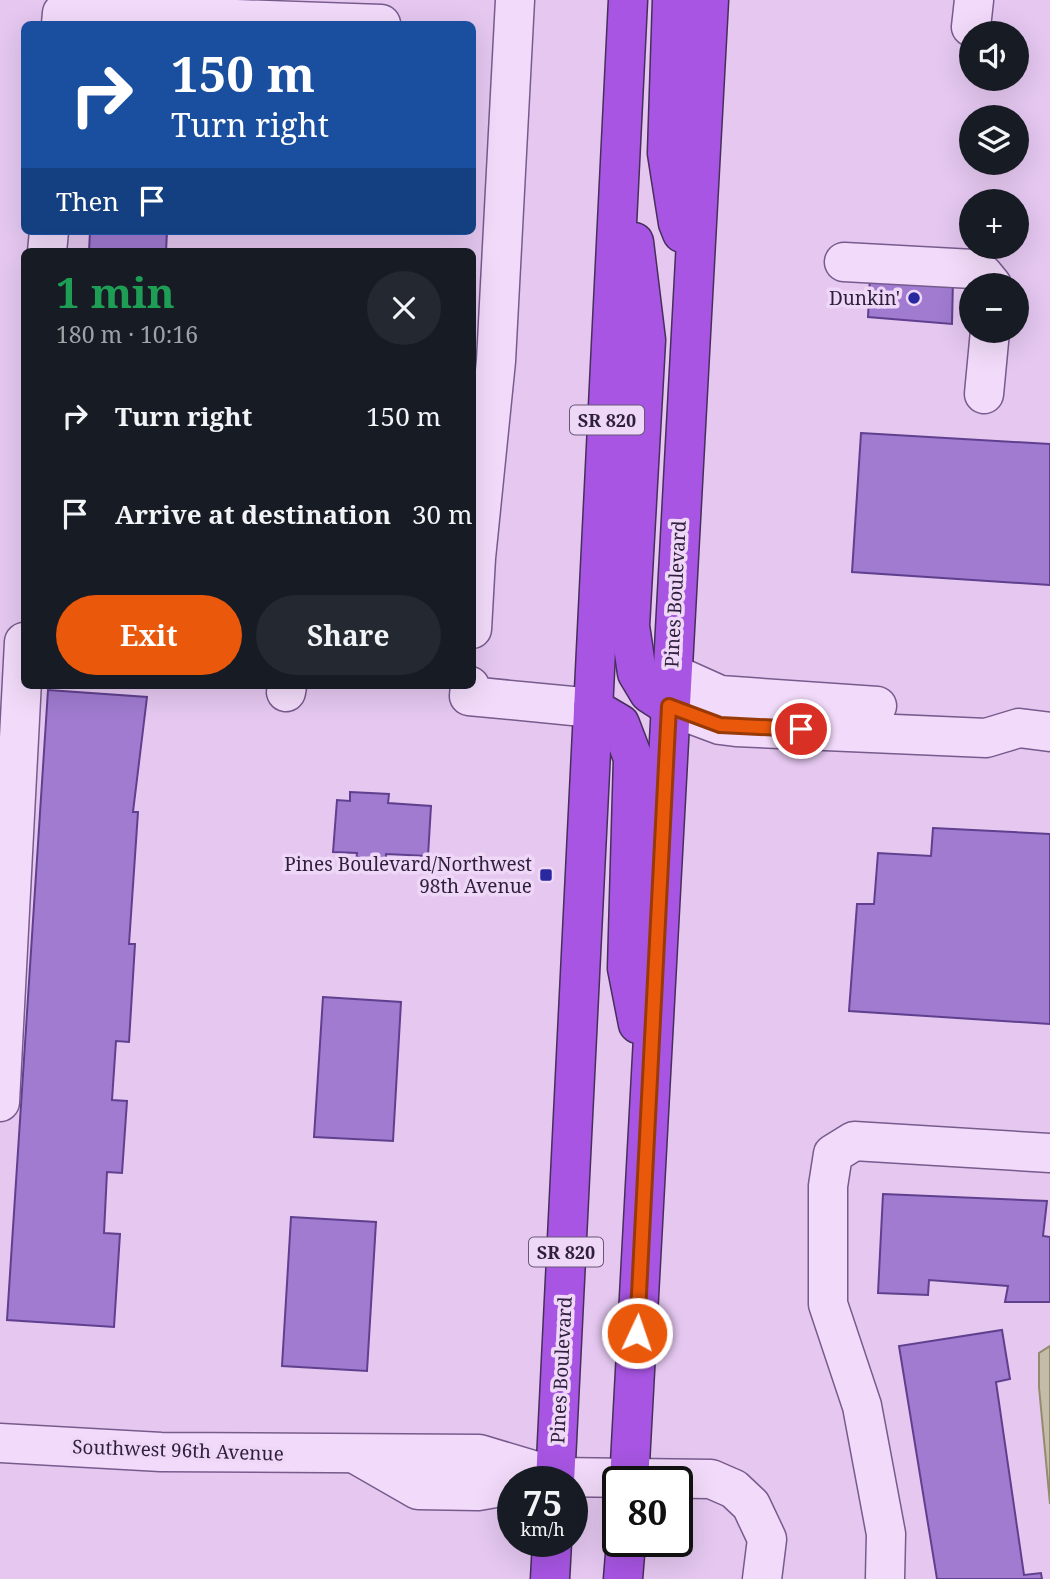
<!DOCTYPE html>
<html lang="en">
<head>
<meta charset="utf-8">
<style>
	:root { --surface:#171b24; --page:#242831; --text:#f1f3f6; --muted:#9ea1a6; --accent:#ea580c }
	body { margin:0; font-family:"Noto Serif",serif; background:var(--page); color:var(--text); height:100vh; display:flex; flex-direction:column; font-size:26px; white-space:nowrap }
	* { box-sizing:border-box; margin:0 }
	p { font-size:23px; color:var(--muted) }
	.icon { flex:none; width:38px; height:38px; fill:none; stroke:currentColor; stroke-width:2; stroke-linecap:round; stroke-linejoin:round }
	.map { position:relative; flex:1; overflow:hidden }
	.side { position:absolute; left:21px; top:248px; width:455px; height:441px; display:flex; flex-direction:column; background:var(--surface); border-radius:10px; box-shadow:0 7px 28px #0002 }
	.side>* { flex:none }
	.guide { position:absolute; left:21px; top:21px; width:455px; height:214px; border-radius:10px; box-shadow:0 7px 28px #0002; background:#1a4fa0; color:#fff; overflow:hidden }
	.buttons { position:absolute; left:959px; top:21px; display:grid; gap:14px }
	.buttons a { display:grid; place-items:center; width:70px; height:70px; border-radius:50%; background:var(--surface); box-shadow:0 7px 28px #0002; font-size:35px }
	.speed { position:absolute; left:497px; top:1466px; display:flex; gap:14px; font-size:35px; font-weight:700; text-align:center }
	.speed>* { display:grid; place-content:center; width:91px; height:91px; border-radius:50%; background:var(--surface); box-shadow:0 7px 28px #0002; line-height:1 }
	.speed small { font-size:18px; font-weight:400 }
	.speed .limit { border:4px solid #111; border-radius:10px; background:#fff; color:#111 }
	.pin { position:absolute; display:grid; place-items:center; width:60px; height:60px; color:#fff; margin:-30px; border:4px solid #fff; border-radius:50%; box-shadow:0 2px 7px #0007 }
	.me { position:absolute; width:77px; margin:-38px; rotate:3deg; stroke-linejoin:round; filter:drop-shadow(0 0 5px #0008) }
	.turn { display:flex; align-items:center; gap:24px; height:147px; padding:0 35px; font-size:32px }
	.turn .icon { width:91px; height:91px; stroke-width:2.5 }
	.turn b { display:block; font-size:49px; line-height:60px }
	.then { display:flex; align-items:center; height:66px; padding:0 35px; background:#0003; gap:14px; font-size:26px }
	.round { display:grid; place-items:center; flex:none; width:74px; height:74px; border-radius:37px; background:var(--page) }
	.headline { display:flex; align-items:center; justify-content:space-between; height:119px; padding:0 35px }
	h1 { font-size:42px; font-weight:700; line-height:52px; color:#1e9e55 }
	.primary-button { display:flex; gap:14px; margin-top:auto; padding:14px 35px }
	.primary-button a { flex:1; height:80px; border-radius:42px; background:var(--accent); color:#fff; font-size:28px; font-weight:700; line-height:80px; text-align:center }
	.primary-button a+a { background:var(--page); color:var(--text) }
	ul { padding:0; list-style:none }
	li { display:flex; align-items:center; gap:21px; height:98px; padding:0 35px }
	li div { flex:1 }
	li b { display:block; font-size:26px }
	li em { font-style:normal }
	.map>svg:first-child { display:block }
</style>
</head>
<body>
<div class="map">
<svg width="1050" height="1579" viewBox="0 0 1050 1579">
	<rect width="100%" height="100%" fill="#e5c7f0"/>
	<polygon fill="#c4bca8" stroke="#938b6e" stroke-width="2" points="1050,1346 1050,1504 1039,1387 1039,1353"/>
	<g fill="#a07bd0" stroke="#60408e" stroke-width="2">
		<polygon points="90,231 167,231 166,252 89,252"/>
		<polygon points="870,276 953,279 952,324 868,317"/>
		<polygon points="861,433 1050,444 1050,585 852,572"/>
		<polygon points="48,690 147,697 133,812 138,812 129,944 135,944 129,1042 116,1041 112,1100 127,1101 122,1173 107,1172 104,1233 120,1234 114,1327 7,1320"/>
		<polygon points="350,792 389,794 388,803 431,806 428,856 386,854 385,864 356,862 357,853 333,852 337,800 350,801"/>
		<polygon points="933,828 1050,834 1050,1024 849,1011 857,904 874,904 878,853 931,856"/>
		<polygon points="323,997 401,1002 393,1141 314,1137"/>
		<polygon points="883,1194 1047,1201 1043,1236 1050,1237 1050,1302 1005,1302 1008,1286 929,1280 928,1295 878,1293"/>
		<polygon points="291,1217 376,1222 367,1371 282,1366"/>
		<polygon points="1002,1330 1010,1379 996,1382 1024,1575 1041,1573 1042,1579 937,1579 899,1346"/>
	</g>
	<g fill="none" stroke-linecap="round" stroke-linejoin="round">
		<g stroke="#775b8d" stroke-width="41">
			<g id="minor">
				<polyline points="61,24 62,13 381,24"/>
				<polyline points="971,27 974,0"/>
				<polyline points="47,252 49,231"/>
				<polyline points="844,262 973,269 983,274 992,285"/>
				<polyline points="984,394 990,331"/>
				<polyline points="472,629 476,558 496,361 515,0"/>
				<polyline points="671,673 720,695 877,706"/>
				<polyline points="470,686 469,696 593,708"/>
				<polyline points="286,692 287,686"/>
				<polyline points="669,706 720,725 736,727 986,738 1019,728 1050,732"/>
				<polyline points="0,1102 24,642"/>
				<polyline points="0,1443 161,1452 479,1454 556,1477"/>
				<polyline points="357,1455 418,1490 478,1491 513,1485"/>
				<polyline points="532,1481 556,1477 711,1479 734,1489 751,1505 767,1539 762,1579"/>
				<polyline points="885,1579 886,1534 862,1406 828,1304 828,1186 833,1154 854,1141 1050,1153"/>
			</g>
		</g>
		<g stroke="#452f5b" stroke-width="41">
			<g id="highway">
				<polyline points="672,0 667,153 678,223 682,233"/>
				<polyline points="634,242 646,340 630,626 637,673 649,693 669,706"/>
				<polyline points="593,708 620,724 633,758 627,968 638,1024"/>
				<polyline points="555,1482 628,0"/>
				<polyline points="629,1482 709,0"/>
				<polyline points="550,1579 552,1542"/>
				<polyline points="623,1579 626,1542"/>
			</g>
		</g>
		<use href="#minor" stroke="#f2dbfa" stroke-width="38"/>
		<use href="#highway" stroke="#a755e2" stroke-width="38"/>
	</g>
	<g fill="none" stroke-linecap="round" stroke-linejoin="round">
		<g stroke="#983908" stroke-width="18">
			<polyline id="route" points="637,1333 669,706 720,725 801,729"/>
		</g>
		<use href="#route" stroke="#ea580c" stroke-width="12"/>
	</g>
	<g fill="#2a289f" stroke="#efd7f7" stroke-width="2.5">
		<circle cx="914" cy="298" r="7"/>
		<rect x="539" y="868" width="14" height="14" rx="3.5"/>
	</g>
	<g text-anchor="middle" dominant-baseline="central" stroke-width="7" stroke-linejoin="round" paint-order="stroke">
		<g fill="#efd7f7" stroke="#685675" stroke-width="2">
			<rect x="570" y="405.5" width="74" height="29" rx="5"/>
			<rect x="529" y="1237.5" width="74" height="29" rx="5"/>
		</g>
		<g font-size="18" font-weight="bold" fill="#2e1f3d">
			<text x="607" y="420">SR 820</text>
			<text x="566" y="1252">SR 820</text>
		</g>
		<g font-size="19" fill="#2e1f3d" stroke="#efd7f7" text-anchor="end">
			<text x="900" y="298">Dunkin'</text>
			<text x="532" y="864">Pines Boulevard/Northwest<tspan x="532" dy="22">98th Avenue</tspan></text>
		</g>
		<g font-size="19" fill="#2e1f3d" stroke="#efd7f7">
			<text transform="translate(675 594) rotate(-87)">Pines Boulevard</text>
			<text transform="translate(561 1370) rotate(-87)">Pines Boulevard</text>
			<text transform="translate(178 1450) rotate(2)">Southwest 96th Avenue</text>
		</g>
	</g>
</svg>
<div class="buttons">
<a><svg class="icon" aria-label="sound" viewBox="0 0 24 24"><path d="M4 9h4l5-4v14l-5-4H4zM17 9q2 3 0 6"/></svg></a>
<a><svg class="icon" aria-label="layers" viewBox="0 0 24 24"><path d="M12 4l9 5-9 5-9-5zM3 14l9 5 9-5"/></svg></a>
<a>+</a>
<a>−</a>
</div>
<div class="speed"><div>75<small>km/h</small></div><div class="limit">80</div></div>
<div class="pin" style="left:801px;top:729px;background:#d93025"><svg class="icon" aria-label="arrive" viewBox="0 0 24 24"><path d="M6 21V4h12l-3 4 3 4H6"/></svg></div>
<svg class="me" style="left:637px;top:1333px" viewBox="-20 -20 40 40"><circle r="17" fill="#ea580c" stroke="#fff" stroke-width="3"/><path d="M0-11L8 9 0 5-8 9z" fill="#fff"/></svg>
<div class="guide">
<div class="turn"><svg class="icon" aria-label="right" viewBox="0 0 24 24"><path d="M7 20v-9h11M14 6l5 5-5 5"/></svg><div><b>150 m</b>Turn right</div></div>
<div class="then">Then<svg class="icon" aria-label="arrive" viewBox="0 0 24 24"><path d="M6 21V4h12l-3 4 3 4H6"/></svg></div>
</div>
<section class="side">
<div class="headline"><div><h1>1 min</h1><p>180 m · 10:16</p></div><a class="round"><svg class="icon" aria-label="close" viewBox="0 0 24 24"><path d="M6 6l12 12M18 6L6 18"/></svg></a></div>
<ul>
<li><svg class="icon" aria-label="right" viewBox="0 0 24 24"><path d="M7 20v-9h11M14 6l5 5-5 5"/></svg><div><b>Turn right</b></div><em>150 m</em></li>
<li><svg class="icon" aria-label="arrive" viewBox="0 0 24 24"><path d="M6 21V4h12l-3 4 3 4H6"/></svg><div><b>Arrive at destination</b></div><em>30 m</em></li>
</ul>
<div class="primary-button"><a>Exit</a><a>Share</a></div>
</section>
</div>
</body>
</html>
